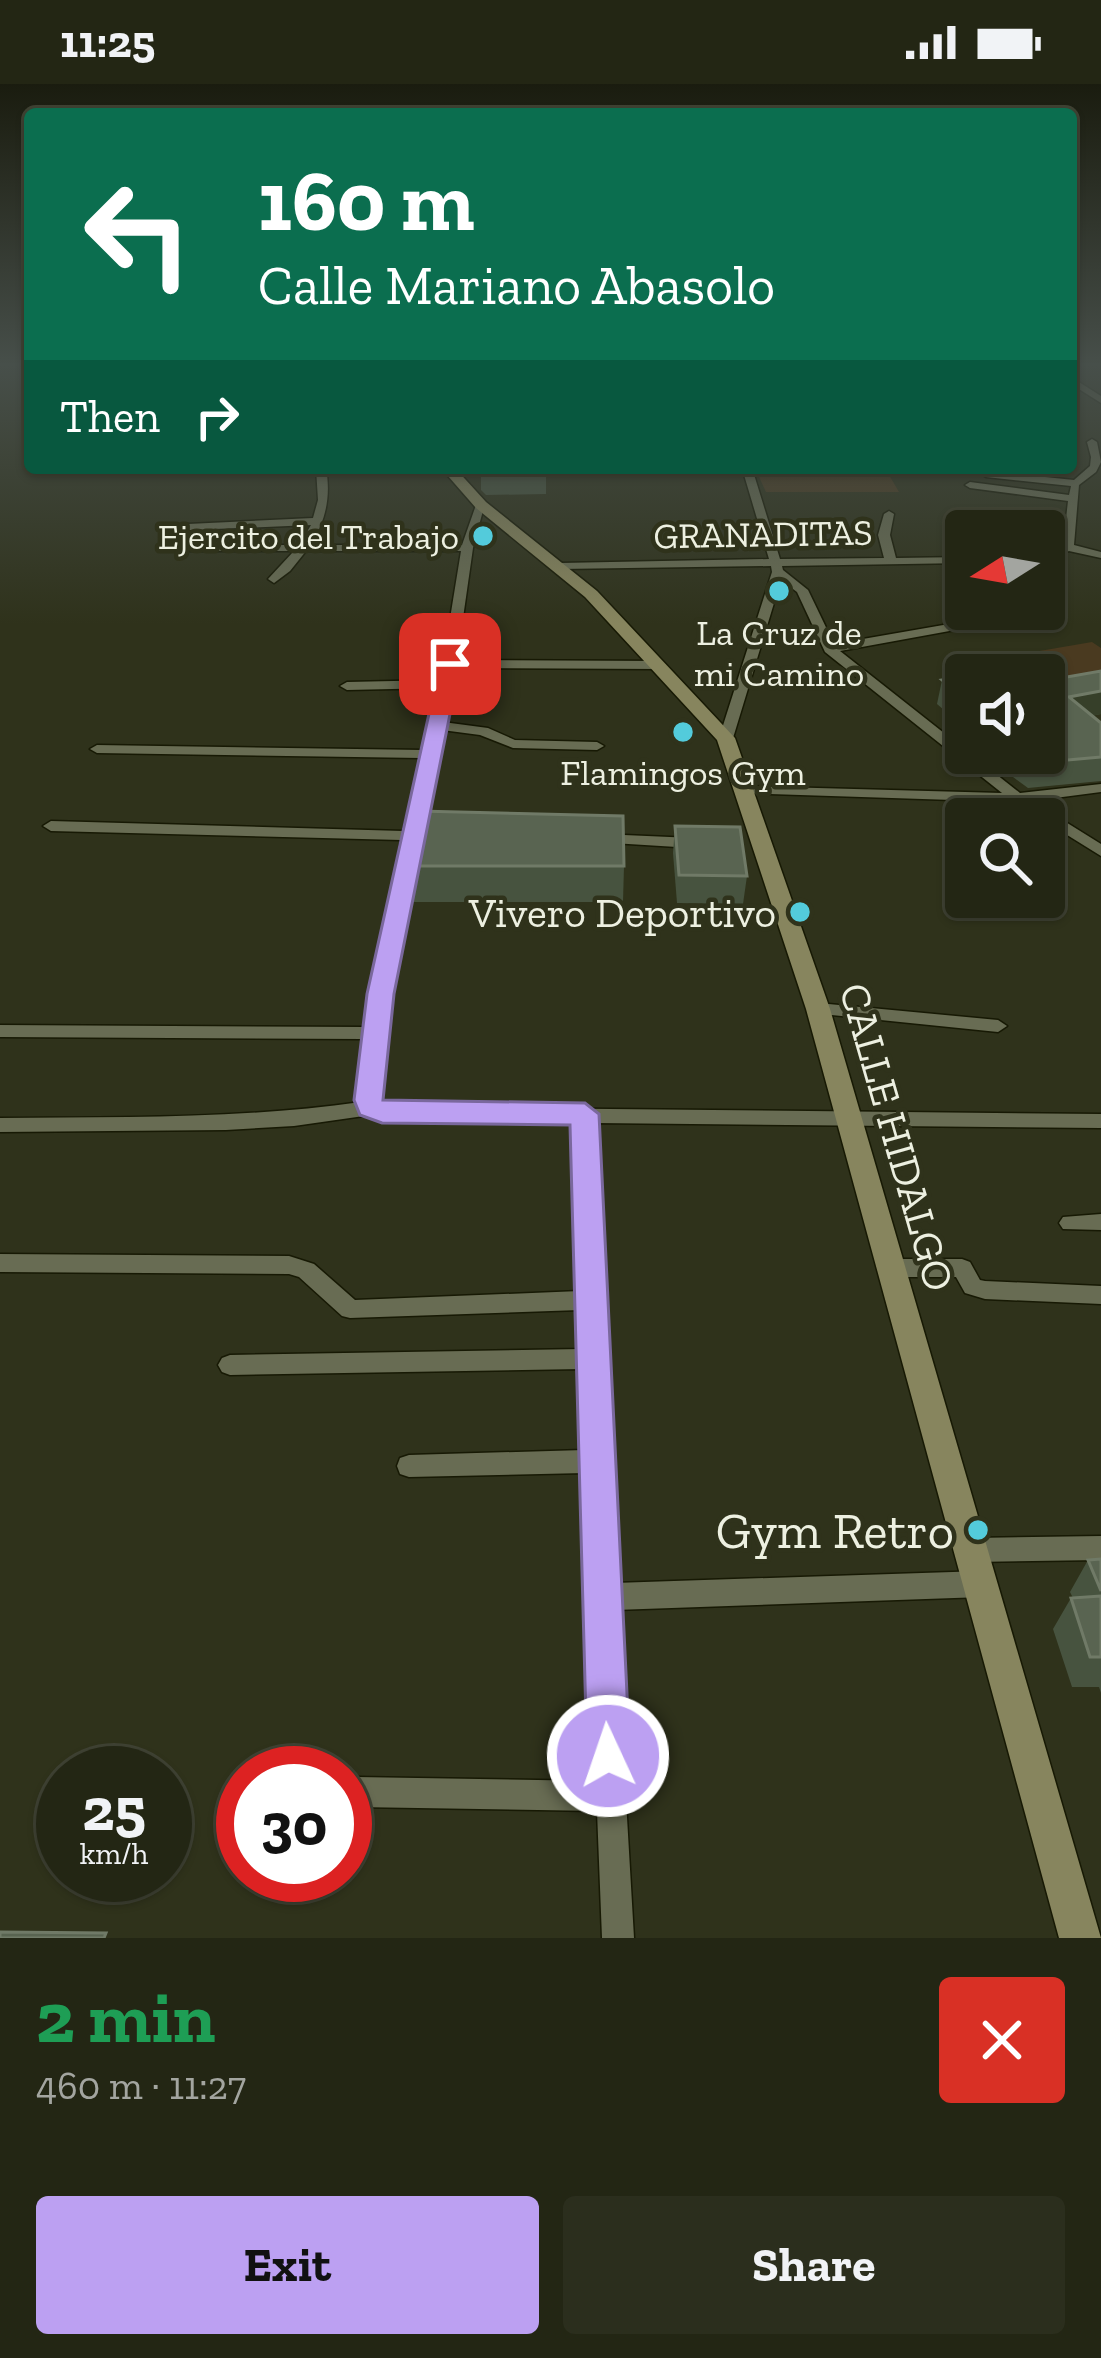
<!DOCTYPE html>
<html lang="en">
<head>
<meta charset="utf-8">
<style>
	:root { --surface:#232614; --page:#2b2e1d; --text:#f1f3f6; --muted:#a3a5a0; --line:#404334; --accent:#bca0f2 }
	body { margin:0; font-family:"Zilla Slab",serif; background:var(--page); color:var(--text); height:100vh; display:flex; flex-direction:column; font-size:45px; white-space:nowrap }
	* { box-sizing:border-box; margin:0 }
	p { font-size:39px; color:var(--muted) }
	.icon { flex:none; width:66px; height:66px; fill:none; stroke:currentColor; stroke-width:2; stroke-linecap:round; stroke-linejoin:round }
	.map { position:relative; height:1854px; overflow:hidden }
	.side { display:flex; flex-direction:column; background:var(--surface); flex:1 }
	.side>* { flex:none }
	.hud { position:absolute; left:24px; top:24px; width:1053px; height:366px; border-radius:12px; box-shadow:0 3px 9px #0004,0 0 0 3px var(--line); background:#0b6e4f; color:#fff; overflow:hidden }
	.needle { width:78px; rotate:259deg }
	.tools { position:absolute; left:945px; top:426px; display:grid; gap:24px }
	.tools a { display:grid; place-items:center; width:120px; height:120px; border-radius:12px; background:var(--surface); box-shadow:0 3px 9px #0004,0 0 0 3px var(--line); font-size:60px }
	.speed { position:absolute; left:36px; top:1662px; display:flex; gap:24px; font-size:60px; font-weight:700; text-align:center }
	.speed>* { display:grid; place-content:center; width:156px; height:156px; border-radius:50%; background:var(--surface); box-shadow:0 3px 9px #0004,0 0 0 3px var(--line); line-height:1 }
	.speed small { font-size:30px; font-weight:400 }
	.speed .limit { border:18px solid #d22; background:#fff; color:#111 }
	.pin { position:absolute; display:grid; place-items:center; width:102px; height:102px; color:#fff; margin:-51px; border-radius:24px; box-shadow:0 6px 18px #0006 }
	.me { position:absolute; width:132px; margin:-66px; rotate:357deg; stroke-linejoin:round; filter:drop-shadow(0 0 9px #0008) }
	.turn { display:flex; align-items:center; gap:42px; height:252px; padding:0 36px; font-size:54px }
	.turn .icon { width:156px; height:156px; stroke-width:2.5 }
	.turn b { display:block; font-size:84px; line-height:102px }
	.then { display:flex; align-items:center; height:114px; padding:0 36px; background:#0003; gap:24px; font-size:45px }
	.round { display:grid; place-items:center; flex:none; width:126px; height:126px; border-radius:12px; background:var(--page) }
	.summary { display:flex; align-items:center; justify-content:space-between; height:204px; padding:0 36px }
	h1 { font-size:72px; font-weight:800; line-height:90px; color:#1e9e55 }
	.cta { display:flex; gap:24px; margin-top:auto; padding:24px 36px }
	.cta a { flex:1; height:138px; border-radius:12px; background:var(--accent); color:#111; font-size:48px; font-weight:800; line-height:138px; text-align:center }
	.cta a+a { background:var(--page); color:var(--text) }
	.status { display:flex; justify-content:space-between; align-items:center; height:84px; padding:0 60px; background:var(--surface); direction:ltr }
	.status svg { height:33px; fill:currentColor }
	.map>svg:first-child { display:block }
</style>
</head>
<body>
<div class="status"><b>11:25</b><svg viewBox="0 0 49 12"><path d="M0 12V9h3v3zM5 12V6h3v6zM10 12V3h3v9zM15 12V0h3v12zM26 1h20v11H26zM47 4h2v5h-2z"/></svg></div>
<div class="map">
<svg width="1101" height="1854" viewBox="0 0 1101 1854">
	<rect width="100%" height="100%" fill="#2f321b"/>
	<g fill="#4a3a20">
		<polygon points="755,384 885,384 899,408 766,408"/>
		<polygon points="1092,558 1101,564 1101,604 1044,615 1044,591 969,591 957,581"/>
	</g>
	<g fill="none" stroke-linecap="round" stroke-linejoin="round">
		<g stroke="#171904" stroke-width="3">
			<g id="street">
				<polygon points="1071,293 1101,312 1101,319 1071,300"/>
				<polygon points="1092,355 1097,358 1101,378 1096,388 1079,401 1074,461 1101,468 1101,474 1069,467 1044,476 1044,469 1063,461 1068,417 970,404 965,401 970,398 1069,411 1071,402 986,393 981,390 986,387 1074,396 1090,382 1091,373 1087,358"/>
				<path d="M316 384H326C331 413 326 435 311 461H462L476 421 485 419 473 464 457 576 660 577 666 581 660 585 456 584 443 638 488 644 515 656 597 658 604 662 597 666 513 664 480 651 442 646 437 667 439 670 435 673 419 747H435L443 752 435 757 417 756 382 949 381 1019 405 1023 1101 1030V1044L595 1039 614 1499 983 1487 992 1491 996 1500 992 1509 983 1513 615 1526 634 1854H602L597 1727 356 1723 345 1717 346 1698 356 1693 596 1697 585 1389 409 1393 400 1390 397 1382 400 1374 409 1371 584 1366 582 1285 230 1291 222 1288 218 1281 222 1274 230 1271 581 1265 580 1226 350 1234 342 1232 299 1193 289 1190 0 1188V1170L289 1172 314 1180 355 1216 580 1207 575 1039 405 1037 371 1031 294 1042 226 1046 0 1048V1034C121 1033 241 1035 361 1018L364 955 0 953V941L365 943 401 756 51 747 43 742 51 737 403 747 421 674 97 669 90 665 97 661 423 666 438 604 347 606 340 602 347 598 440 596 461 467H306L290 487 274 499 268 495 294 467H186L180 464 186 461H299L311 441 167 447 162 444 167 441 313 434 318 416Z"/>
				<polygon points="742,384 752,384 780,475 884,474 878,451 884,430 889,427 894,430 890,451 896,474 966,473 966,479 782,482 783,486 808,506 834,560 1058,521 1058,527 1054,528 840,567 1020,709 1101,700 1101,708 1032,717 1101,760 1101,772 1014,718 741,709 741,703 746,702 1002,709 825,568 797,508 781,496 733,654 726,658 721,657 719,654 772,488 771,482 560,485 554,482 560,479 769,475"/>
				<polygon points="1044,483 1056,493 1044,503"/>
				<polygon points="601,750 693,754 701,759 693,764 596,758 593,755"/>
				<polygon points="818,919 998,936 1007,942 998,948 812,929 809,925"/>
				<polygon points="1101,1130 1101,1146 1063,1145 1059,1139 1063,1133"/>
				<polygon points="892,1175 962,1175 970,1178 980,1196 985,1197 1101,1202 1101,1220 985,1215 965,1209 956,1193 892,1193 884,1190 881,1184 884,1178"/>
				<polygon points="1101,1452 1101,1476 973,1478 964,1475 960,1466 964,1457 973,1454"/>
			</g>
		</g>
		<g stroke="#171904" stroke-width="3">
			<polygon id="secondary" points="441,384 455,384 486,418 597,507 735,654 830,925 1101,1854 1059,1854 806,925 717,656 585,513 476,424"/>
		</g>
		<use href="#street" fill="#686c53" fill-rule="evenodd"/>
		<use href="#secondary" fill="#87855e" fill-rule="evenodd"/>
	</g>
	<g fill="#47533f">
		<polygon points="481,384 546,384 546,410 486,411 481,406"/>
		<polygon points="1101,587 1101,630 1091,632 1101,639 1101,697 1028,704 1009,690 1014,669 1044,669 1044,597"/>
		<polygon points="966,592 966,645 937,620 942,596"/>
		<polygon points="675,742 747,792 743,820 677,819 673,769"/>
		<polygon points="408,782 624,782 623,818 411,818"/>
		<polygon points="1101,1475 1101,1609 1099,1603 1072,1603 1053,1545 1071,1514 1073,1514 1070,1508 1088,1476"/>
	</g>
	<polygon fill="#363f29" points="1101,607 1101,630 1063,637 1069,613"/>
	<g fill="#596451" stroke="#707a67" stroke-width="3">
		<polygon points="1101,587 1101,607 1069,613 1101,639 1101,673 1034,679 1020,669 1044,669 1044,660 1061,658 1044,642 1044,597"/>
		<polygon points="966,592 966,616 942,596"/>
		<polygon points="418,727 623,732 624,782 408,782"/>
		<polygon points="675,742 740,743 747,792 679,791"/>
		<polygon points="1101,1475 1101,1507 1088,1476"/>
		<polygon points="1101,1512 1101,1573 1090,1573 1071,1514"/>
		<polygon points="0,1848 106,1849 104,1854 0,1854"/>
	</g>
	<linearGradient id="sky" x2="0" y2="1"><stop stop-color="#1a1c0f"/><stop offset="0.52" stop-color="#474f4a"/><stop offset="1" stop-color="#474f4a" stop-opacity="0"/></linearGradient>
	<rect width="1101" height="540" fill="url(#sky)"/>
	<polygon fill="#bca0f2" stroke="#7a689d" stroke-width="3" points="450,574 460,580 394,910 383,1016 585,1019 599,1030 630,1672 624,1687 608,1694 593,1687 587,1672 570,1041 382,1039 360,1031 354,1016 367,910 440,580"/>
	<g fill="#53cbdb" stroke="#2f321b" stroke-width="4.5">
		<circle cx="483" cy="452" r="12"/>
		<circle cx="779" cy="507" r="12"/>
		<circle cx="683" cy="648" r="12"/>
		<circle cx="800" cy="828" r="12"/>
		<circle cx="978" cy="1446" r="12"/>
	</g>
	<g text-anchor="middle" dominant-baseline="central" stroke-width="9" stroke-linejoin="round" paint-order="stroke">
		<g font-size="36" fill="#edf0e1" stroke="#2f321b">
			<text transform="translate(763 450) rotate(-1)">GRANADITAS</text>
		</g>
		<g font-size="36" fill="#edf0e1" stroke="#2f321b">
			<text x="459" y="452" text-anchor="end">Ejercito del Trabajo</text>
			<text x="779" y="548">La Cruz de<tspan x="779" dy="41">mi Camino</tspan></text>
			<text x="683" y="688">Flamingos Gym</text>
		</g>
		<g font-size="42" fill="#edf0e1" stroke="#2f321b" text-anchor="end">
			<text x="776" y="828">Vivero Deportivo</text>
		</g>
		<g font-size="42" fill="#edf0e1" stroke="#2f321b">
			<text transform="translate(897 1053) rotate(74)">CALLE HIDALGO</text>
		</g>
		<g font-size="51" fill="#edf0e1" stroke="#2f321b" text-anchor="end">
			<text x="954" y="1446">Gym Retro</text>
		</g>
	</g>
</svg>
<div class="tools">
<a><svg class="needle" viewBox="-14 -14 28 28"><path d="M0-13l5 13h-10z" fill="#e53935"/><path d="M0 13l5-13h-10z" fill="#a3a5a0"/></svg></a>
<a><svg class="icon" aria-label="sound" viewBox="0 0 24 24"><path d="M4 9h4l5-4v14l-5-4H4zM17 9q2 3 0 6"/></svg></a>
<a><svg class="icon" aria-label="search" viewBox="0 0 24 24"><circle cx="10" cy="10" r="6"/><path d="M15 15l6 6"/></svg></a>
</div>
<div class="speed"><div>25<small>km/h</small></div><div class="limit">30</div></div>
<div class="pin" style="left:450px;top:580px;background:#d93025"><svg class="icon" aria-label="arrive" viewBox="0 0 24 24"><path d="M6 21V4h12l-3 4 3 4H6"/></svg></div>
<svg class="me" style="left:608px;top:1672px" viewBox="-20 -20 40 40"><circle r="17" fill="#bca0f2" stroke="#fff" stroke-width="3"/><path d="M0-11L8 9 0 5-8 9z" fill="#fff"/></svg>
<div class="hud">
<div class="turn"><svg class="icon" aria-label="left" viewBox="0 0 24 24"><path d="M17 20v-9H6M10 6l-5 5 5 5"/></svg><div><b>160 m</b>Calle Mariano Abasolo</div></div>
<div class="then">Then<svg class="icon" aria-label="right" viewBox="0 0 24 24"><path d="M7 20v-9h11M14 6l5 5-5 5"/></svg></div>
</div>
</div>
<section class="side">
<div class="summary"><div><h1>2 min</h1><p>460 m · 11:27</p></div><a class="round" style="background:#d93025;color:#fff"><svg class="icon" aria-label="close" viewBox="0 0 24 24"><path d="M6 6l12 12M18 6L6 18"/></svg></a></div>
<div class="cta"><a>Exit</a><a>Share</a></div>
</section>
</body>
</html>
